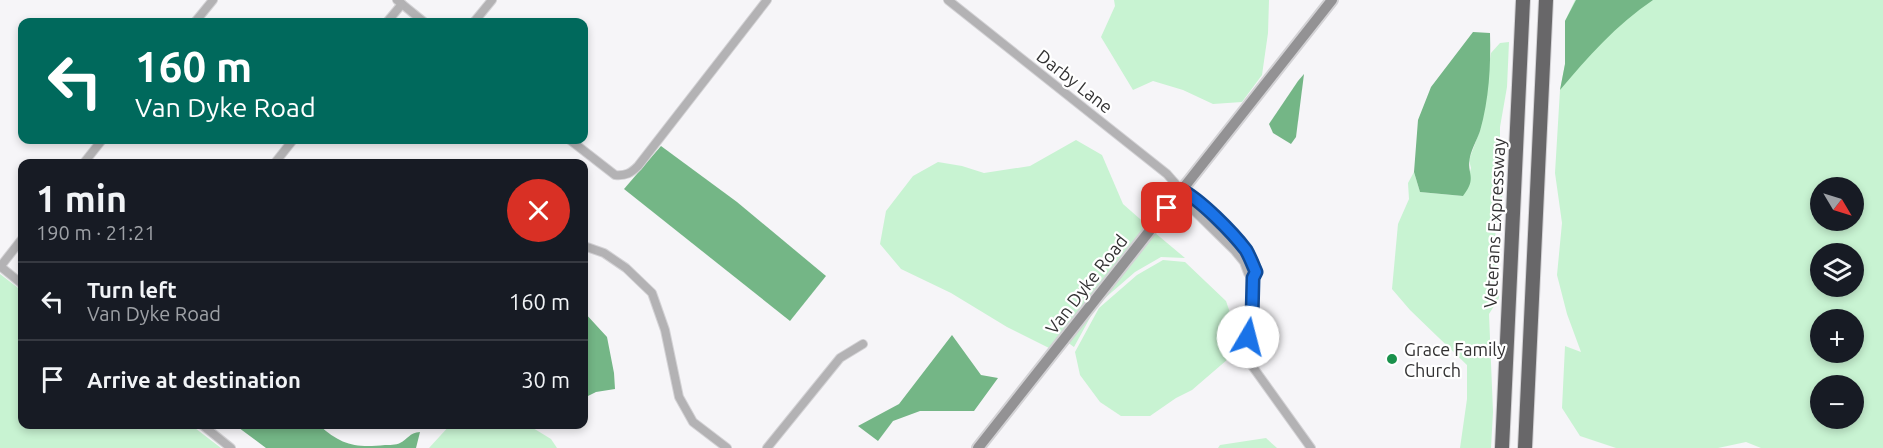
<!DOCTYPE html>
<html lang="en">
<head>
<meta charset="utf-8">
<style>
	:root { --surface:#171b24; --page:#242831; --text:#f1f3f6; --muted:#9ea1a6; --line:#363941 }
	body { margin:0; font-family:Ubuntu,sans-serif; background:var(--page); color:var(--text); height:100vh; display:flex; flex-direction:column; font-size:22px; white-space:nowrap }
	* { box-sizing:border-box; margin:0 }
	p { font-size:20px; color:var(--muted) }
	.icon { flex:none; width:33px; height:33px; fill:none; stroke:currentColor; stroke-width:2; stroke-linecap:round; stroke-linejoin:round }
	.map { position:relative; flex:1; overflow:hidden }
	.sheet { position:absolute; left:18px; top:159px; width:570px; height:270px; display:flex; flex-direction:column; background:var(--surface); border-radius:12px; box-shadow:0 3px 9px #0003 }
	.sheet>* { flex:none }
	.guide { position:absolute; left:18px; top:18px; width:570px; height:126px; border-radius:12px; box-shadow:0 3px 9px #0003; background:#00695c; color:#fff; overflow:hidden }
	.needle { width:39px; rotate:128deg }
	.controls { position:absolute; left:1810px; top:177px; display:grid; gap:12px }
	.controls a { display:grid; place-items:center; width:54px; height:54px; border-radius:50%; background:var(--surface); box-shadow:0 3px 9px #0003; font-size:30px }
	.pin { position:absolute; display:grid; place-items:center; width:51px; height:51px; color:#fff; margin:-26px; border-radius:12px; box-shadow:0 3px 9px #0006 }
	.me { position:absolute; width:66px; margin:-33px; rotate:8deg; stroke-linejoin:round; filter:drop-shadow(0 0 4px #0008) }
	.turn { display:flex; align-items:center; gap:21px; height:126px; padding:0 18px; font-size:27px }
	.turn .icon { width:78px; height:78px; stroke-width:2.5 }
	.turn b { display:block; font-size:42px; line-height:51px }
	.round { display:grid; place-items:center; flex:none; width:63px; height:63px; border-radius:32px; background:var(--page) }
	.summary { display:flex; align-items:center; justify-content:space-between; height:102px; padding:0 18px }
	h1 { font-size:36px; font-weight:600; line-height:45px }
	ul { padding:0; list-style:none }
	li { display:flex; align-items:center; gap:18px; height:78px; padding:0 18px; border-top:2px solid var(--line) }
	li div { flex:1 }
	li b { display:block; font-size:22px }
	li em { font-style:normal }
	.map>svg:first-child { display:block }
</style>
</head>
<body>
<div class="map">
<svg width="1883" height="448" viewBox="0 0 1883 448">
	<rect width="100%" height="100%" fill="#f6f5f8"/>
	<g fill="#c8f3d2" fill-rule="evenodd">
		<polygon points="1114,0 1269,0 1268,33 1262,75 1242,102 1213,104 1183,90 1153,81 1133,90 1101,37 1115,6"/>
		<path d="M1575 0H1883V448H1761L1746 442 1718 448H1616L1580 436 1562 408 1565 346 1581 352 1567 314 1557 275 1562 223 1555 173 1560 90 1565 64V21ZM1821 188H1854V220H1821ZM1821 254H1854V286H1821ZM1821 320H1854V352H1821ZM1821 386H1854V418H1821Z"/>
		<polygon points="1509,42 1507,87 1500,127 1500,169 1504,189 1498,212 1495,238 1499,298 1489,314 1493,412 1491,448 1460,448 1467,399 1467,365 1410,310 1392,289 1398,224 1409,199 1408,183 1414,172 1420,192 1463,196 1471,168 1469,160 1480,130 1491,53 1500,43"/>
		<polygon points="1076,140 1102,155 1123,204 1148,226 1051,349 1007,327 951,293 901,269 880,244 886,211 913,176 938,162 962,166 984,173 1030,166"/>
		<polygon points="1154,232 1185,258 1161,257 1135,272 1097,305 1074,347 1067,342"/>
		<polygon points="1163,260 1185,262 1226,301 1237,333 1228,359 1192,390 1176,398 1150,416 1121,416 1100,402 1080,375 1075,352 1099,308 1137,275"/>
		<polygon points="0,274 22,291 22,424 191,425 221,448 0,448"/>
		<polygon points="451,424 528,425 551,439 557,448 429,448"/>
		<polygon points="1266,438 1277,448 1218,448 1220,445"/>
	</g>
	<g fill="#74b686">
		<path d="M1576 0H1653C1617 24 1587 58 1560 90L1565 64V21Z"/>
		<path d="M1473 32 1490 33C1491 65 1489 100 1480 131 1477 140 1472 148 1470 157 1466 174 1478 177 1463 196L1420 192 1414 172 1418 120 1431 87Z"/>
		<polygon points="1304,74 1296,137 1291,144 1273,133 1269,124 1298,81"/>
		<polygon points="661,146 737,202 826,276 790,321 624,189"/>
		<polygon points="584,312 607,337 614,373 615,389 596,392 584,398"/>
		<polygon points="952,335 981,375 998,378 974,411 920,411 893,421 878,441 858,426 899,404"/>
		<path d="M235 425H319C341 445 355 448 385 445 389 445 396 445 400 443 408 439 409 433 420 432L416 448H266Z"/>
	</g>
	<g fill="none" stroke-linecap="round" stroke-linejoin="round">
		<g stroke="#d3d2d5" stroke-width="10">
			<g id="minor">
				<polyline points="397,0 424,22"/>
				<polyline points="948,0 1167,174 1181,190 1185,202 1235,251 1244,262 1248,273 1253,278"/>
				<polyline points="195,22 213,0"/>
				<polyline points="387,22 402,4"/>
				<polyline points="474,22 492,0"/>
				<path d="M570 140 615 175C626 176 631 173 638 166L767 0"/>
				<polyline points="83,164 102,140"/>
				<polyline points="274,164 293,140"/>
				<path d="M1181 190C1200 199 1233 233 1246 250 1250 257 1253 265 1256 272L1253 278 1252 318 1245 356 1311 448"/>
				<polyline points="584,246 604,253 626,268 652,293 665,330 679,397 693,422 727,448"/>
				<polyline points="0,266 22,284"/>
				<polyline points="0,267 22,239"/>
				<polyline points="201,424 231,448"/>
				<polyline points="767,448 840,358 863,344"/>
			</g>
		</g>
		<g stroke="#d3d2d5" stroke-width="14">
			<polyline id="secondary" points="978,448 1332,0"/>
		</g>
		<g stroke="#d3d2d5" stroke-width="16">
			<g id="motorway">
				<polyline points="1502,448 1523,0"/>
				<polyline points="1525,448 1546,0"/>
			</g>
		</g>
		<use href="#minor" stroke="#b3b2b4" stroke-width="8"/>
		<use href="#secondary" stroke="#939294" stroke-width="10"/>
		<use href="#motorway" stroke="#686769" stroke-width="14"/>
	</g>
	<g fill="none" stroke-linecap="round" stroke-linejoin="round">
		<g stroke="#114b97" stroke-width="15">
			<path id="route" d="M1167 208 1181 190C1200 199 1233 233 1246 250 1250 257 1253 265 1256 272L1253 278 1252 318 1248 337"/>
		</g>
		<use href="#route" stroke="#1a73e8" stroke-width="10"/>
	</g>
	<circle fill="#1a914c" stroke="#fff" stroke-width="2" cx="1392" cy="359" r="6"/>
	<g text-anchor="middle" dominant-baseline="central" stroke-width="4.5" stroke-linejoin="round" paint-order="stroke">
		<g font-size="18" fill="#333233" stroke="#fff">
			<text transform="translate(1075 81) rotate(38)">Darby Lane</text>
			<text transform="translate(1494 223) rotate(-87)">Veterans Expressway</text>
			<text transform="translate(1086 284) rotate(-52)">Van Dyke Road</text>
		</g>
		<g font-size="18" fill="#333233" stroke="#fff" text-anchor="start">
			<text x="1404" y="349">Grace Family<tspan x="1404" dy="21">Church</tspan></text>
		</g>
	</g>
</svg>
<div class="controls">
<a><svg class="needle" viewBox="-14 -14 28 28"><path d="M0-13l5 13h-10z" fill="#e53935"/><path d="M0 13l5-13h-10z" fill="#9ea1a6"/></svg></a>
<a><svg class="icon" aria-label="layers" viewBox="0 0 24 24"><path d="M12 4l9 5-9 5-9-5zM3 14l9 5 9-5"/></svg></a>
<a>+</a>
<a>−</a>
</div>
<div class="pin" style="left:1167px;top:208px;background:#d93025"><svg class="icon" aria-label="arrive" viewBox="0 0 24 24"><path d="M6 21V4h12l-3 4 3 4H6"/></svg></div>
<svg class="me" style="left:1248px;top:337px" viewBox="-20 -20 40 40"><circle r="19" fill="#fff"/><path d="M0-13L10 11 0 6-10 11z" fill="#1a73e8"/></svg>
<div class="guide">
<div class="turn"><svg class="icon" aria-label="left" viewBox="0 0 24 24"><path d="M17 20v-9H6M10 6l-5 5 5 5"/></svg><div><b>160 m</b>Van Dyke Road</div></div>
</div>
<section class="sheet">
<div class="summary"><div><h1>1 min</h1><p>190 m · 21:21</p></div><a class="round" style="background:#d93025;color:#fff"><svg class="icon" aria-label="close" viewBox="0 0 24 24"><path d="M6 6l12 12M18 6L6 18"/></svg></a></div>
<ul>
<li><svg class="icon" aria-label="left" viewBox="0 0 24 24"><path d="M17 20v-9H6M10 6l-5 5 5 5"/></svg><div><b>Turn left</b><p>Van Dyke Road</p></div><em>160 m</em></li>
<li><svg class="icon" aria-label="arrive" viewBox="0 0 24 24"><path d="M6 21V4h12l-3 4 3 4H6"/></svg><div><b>Arrive at destination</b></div><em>30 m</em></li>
</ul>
</section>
</div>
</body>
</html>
